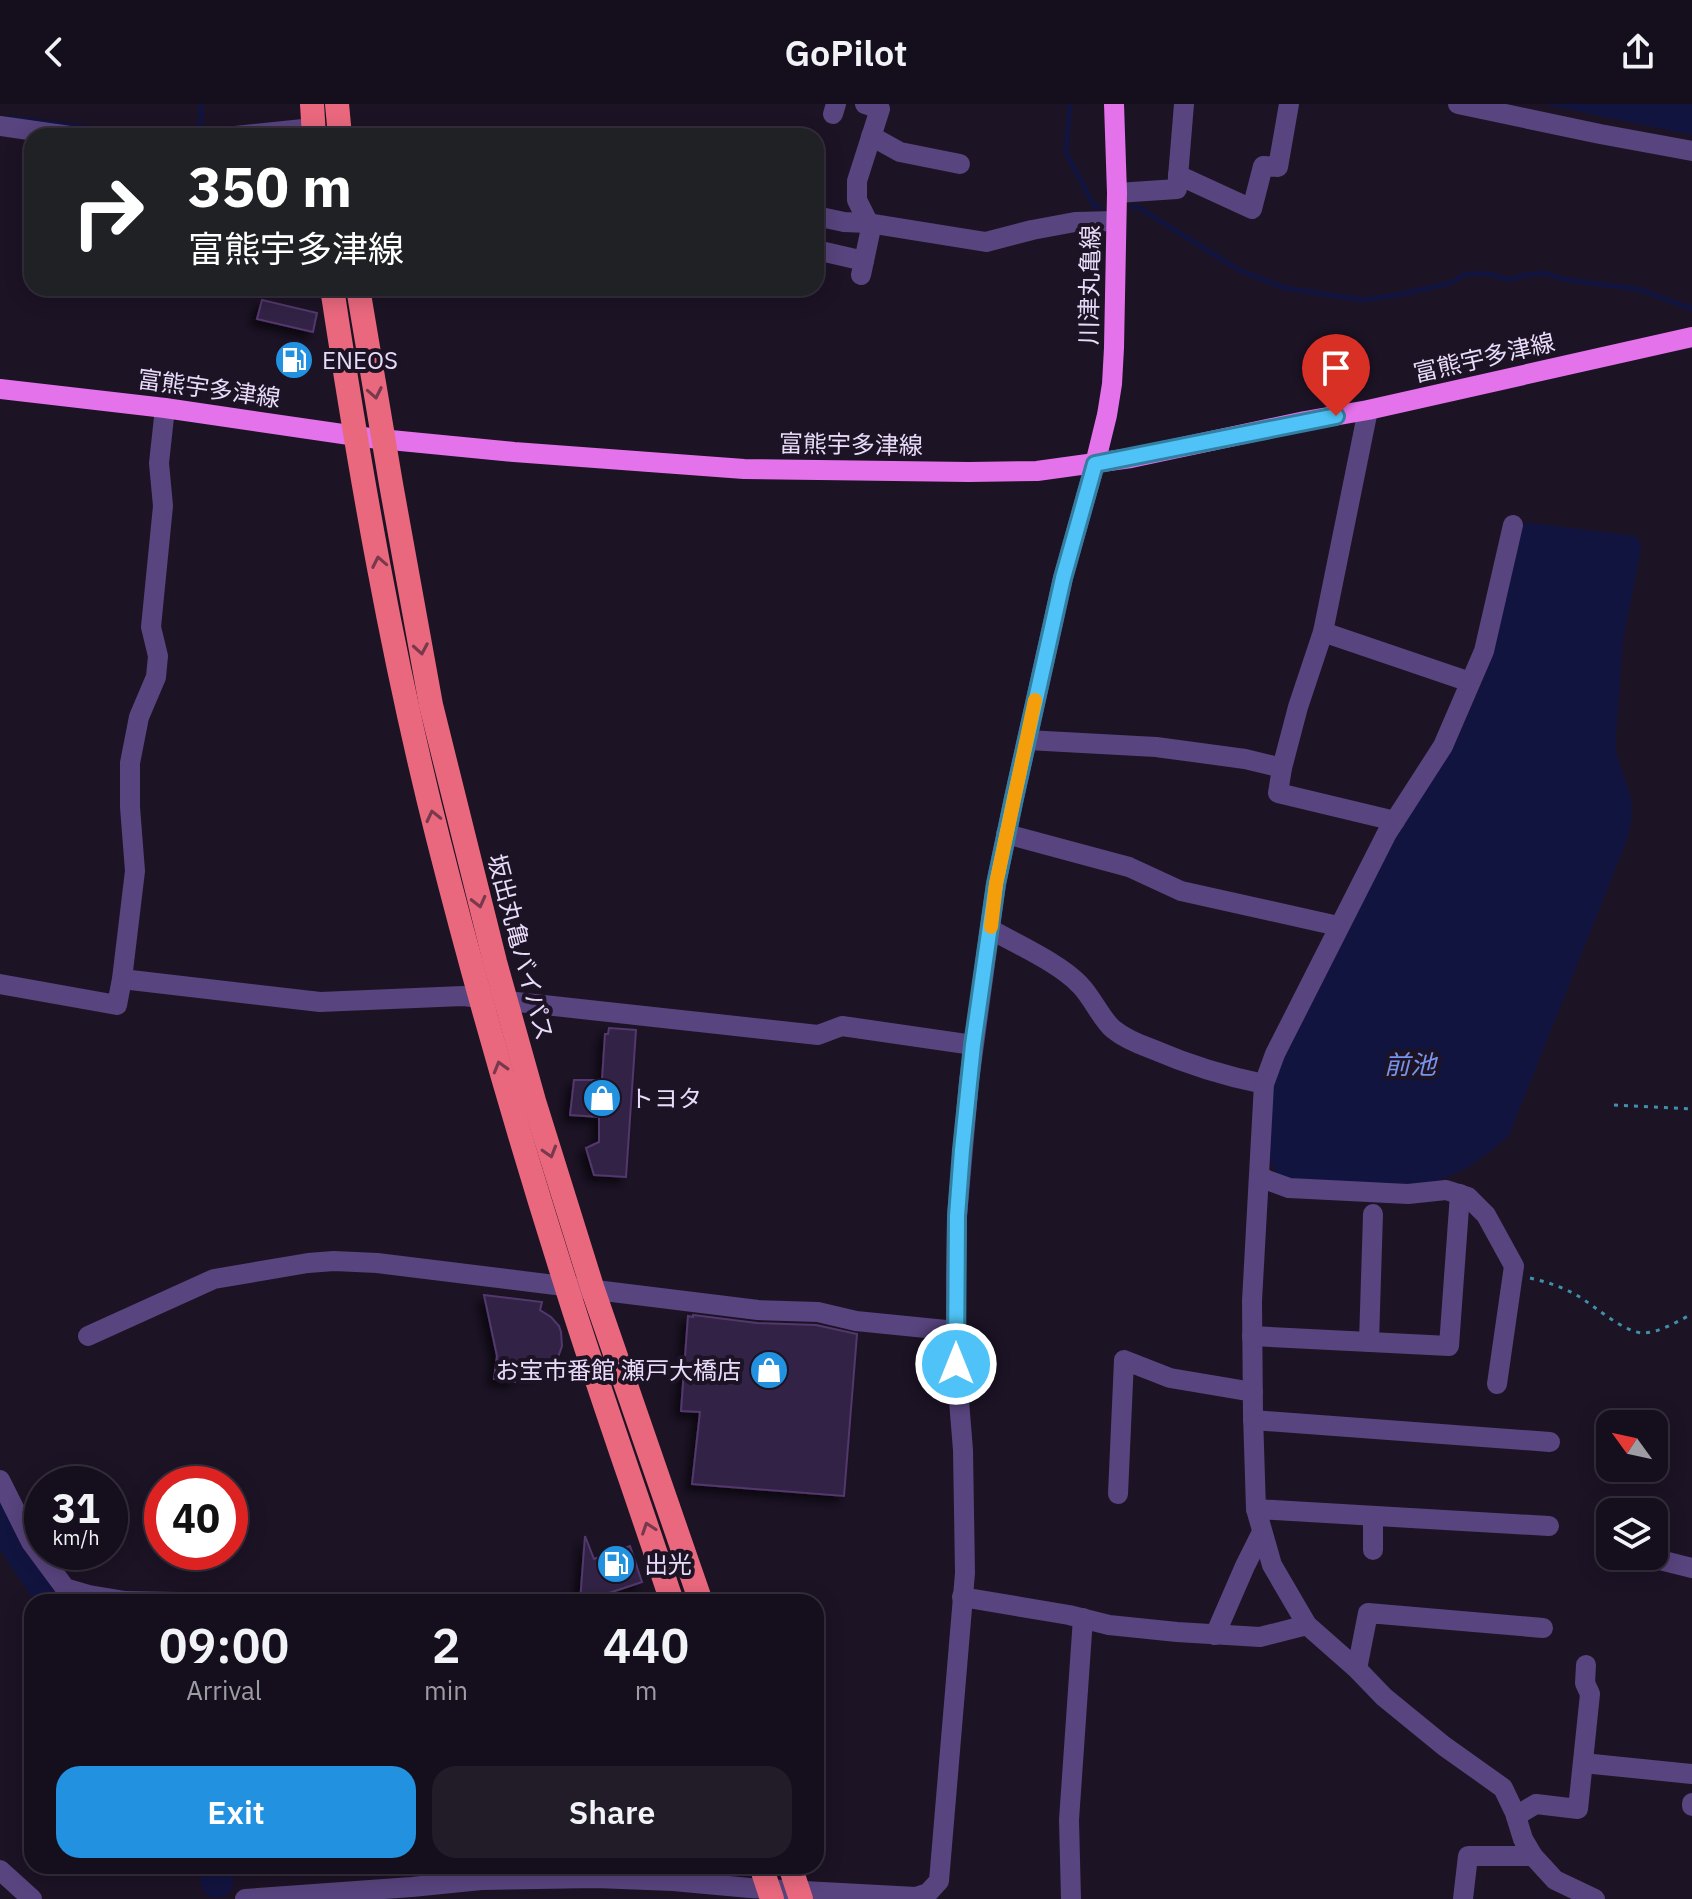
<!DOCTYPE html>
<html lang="en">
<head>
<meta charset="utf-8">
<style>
	:root { --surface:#150e1c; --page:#221c29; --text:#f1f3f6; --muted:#9d9ca3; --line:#342e3b; --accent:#2292e0 }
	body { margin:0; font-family:"IBM Plex Sans","Noto Sans JP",sans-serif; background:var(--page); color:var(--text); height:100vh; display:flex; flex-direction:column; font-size:30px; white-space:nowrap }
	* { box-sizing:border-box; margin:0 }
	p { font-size:26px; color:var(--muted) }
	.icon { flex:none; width:44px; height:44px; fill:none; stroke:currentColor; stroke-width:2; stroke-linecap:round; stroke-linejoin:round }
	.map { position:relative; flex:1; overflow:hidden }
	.side { position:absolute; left:24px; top:1490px; width:800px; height:280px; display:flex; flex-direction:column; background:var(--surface); border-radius:24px; box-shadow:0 4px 20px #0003,0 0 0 2px var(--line) }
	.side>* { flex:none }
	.banner { position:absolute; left:24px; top:24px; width:800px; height:168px; border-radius:24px; box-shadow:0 4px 20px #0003,0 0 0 2px var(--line); background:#202124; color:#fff; overflow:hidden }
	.needle { width:52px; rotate:303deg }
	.buttons { position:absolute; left:1596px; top:1306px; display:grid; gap:16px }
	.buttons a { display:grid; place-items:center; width:72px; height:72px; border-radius:16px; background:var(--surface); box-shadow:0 4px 20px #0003,0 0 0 2px var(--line); font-size:40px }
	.speed { position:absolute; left:24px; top:1362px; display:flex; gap:16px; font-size:40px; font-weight:700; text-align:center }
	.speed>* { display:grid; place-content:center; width:104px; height:104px; border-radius:50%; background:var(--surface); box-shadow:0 4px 20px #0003,0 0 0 2px var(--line); line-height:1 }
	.speed small { font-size:20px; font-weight:400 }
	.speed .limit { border:12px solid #d22; background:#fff; color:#111 }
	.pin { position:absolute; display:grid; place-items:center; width:68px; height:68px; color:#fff; margin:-82px -34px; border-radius:50% 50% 50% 0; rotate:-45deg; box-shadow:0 0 8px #0007 }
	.pin .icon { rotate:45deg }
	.me { position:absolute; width:88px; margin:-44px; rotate:0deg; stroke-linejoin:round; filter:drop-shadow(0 0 6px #0008) }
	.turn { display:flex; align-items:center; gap:28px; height:168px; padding:0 32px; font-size:36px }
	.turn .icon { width:104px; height:104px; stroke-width:2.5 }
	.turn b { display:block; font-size:56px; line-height:68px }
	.eta { display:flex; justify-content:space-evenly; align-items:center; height:136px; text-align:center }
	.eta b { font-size:48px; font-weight:600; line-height:56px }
	.button { display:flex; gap:16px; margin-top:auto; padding:16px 32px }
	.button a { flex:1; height:92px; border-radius:24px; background:var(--accent); color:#fff; font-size:32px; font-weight:600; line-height:92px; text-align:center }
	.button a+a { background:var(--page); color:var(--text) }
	header { display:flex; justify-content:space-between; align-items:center; height:104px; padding:0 32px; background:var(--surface); font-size:36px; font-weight:600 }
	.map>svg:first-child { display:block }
</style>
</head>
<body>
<header><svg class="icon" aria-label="back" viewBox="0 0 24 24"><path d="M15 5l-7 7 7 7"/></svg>GoPilot<svg class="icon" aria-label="share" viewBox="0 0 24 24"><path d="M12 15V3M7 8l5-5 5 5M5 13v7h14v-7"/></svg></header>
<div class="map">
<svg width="1692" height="1795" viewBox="0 0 1692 1795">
	<defs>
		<filter id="shadow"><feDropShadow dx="-6" dy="6" stdDeviation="4" flood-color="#0009"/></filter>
	</defs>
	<rect width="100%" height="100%" fill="#1c1325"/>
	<g fill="#121440">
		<polygon points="1543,0 1692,0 1692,31"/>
		<path d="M1532 419 1635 432 1640 438 1641 446 1623 536 1616 631V648L1631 694 1632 712 1628 733 1509 1031C1483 1055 1457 1074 1422 1080L1289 1076C1279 1072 1274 1067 1270 1057V990L1276 970 1374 772 1408 713 1457 635 1492 554 1523 420Z"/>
	</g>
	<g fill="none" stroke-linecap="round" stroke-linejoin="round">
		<g stroke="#121440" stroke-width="5">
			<polyline points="1070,0 1066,49 1095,103 1100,103"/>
			<polyline points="11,14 153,32"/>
			<polyline points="181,32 190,30 201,19 201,0"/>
			<polyline points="1132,103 1138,103 1239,166 1285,184 1363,196 1397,191 1451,179 1465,170 1489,170 1509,176 1526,171 1543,169 1568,176 1638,185 1692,205"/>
		</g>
		<g stroke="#121440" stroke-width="32">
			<polyline points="0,1411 19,1446 55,1498"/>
			<polyline points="215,1762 217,1778"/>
		</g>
	</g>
	<g fill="#324" stroke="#52376d" stroke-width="2" filter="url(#shadow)">
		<polygon points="262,196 317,209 313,228 257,215"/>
		<polygon points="609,924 636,926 626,1073 594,1071 586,1044 599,1038 599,1013 570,1011 574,976 602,976 605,930 608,930"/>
		<polygon points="484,1191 542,1198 540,1206 551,1213 559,1222 561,1228 562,1242 557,1256 539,1268 532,1270 517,1268 515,1278 494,1275 497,1252"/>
		<polygon points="693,1211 757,1219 816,1221 857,1230 844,1392 692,1380 700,1308 681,1307 688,1212 693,1213"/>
		<polygon points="585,1432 594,1455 630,1442 642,1478 606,1490 608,1498 580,1498"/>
	</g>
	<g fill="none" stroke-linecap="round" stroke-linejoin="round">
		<g stroke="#4190aa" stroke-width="3" stroke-dasharray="4 6" stroke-linecap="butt">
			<polyline points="1614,1001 1692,1005"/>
			<path d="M1530 1174C1547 1178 1563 1183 1578 1192 1595 1202 1624 1229 1644 1229 1661 1228 1678 1217 1692 1210"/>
		</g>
		<g stroke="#58447e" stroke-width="20">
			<polyline points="1458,0 1600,30 1692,47"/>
			<polyline points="833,10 836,0"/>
			<polyline points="0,22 70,32"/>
			<polyline points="235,32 313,24"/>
			<polyline points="871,32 900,48 960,60"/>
			<polyline points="1178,71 1252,105 1263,62 1278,63 1289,0"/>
			<polyline points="1117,89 1177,85 1184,0"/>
			<polyline points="816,112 844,118 868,119 986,138 1032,126 1075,118 1115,117"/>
			<polyline points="825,148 864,157"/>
			<polyline points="861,171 871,124 857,96 857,77 880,5 865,0"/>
			<polyline points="1323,528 1470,578"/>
			<polyline points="1027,636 1156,643 1245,655 1282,664 1298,603 1323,528 1368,306"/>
			<polyline points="1282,664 1278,689 1395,717"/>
			<polyline points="1006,730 1129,763 1181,787 1338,822"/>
			<path d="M990 825C1018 841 1059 859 1080 881 1092 893 1102 916 1113 925 1124 934 1138 940 1152 945 1189 961 1224 972 1264 980L1252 1197 1253 1311 1256 1405 1272 1461 1307 1521 1357 1565 1384 1593 1444 1642 1503 1684 1515 1709 1523 1735 1533 1752 1555 1776 1595 1795"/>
			<polyline points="122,875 320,898 463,892 818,931 842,922 973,941"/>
			<polyline points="0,880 117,901 122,875 135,767 130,703 130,659 139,613 156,573 158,552 151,523 163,402 159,359 165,304"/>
			<polyline points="1264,980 1275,950 1387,729 1443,642 1484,547 1513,421"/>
			<polyline points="1259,1073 1289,1084 1408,1090 1446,1086 1468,1093 1486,1111 1514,1162 1497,1280"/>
			<polyline points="88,1232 214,1175 308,1159 334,1157 377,1159 758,1206 818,1208 856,1217 956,1227"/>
			<polyline points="1252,1232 1449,1242 1460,1090"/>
			<polyline points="1369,1238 1373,1110"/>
			<polyline points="1253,1316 1550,1338"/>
			<polyline points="0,1376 31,1438 65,1484 89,1491 125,1497 178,1498"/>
			<polyline points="1118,1390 1124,1256 1170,1274 1253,1288"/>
			<polyline points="1256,1405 1549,1422"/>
			<polyline points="1373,1412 1373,1446"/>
			<polyline points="1644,1452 1692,1464"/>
			<polyline points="962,1493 1069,1511 1109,1521 1177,1528 1260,1533 1307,1521"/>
			<polyline points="1215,1531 1245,1462 1262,1428"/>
			<polyline points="1357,1565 1368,1509 1543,1524"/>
			<polyline points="1583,1659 1692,1670"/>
			<polyline points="1692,1702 1692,1699"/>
			<polyline points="1516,1712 1536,1700 1578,1705 1590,1590 1585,1579 1586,1561"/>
			<polyline points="0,1766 32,1795"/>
			<polyline points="245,1795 412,1783 481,1776 596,1774 673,1777 750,1784 916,1793 928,1789 939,1777 965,1469 963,1346 956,1260 956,1171 957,1112 969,977 996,780 1014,694 1063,474 1095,360"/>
			<polyline points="1071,1795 1069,1716 1083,1514"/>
			<polyline points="1463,1795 1468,1752 1533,1752"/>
		</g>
		<g stroke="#e472eb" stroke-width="20">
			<polyline points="0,285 165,304 370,334 514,348 744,365 969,368 1037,367 1131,354 1305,317 1368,306 1692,233"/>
			<polyline points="1095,360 1107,311 1112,280 1114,244 1117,89 1114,0"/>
		</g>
		<g stroke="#ea687e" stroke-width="24">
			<polyline points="312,0 314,32"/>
			<polyline points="337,0 340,32"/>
			<path d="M332 184C360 368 392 553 438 734 476 884 519 1033 566 1181 599 1287 637 1392 672 1498"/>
			<polyline points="358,184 391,380 431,601 495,858 534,997 593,1186 701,1498"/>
			<polyline points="761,1762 772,1795"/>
			<polyline points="790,1762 801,1795"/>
		</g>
	</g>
	<defs><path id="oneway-chevron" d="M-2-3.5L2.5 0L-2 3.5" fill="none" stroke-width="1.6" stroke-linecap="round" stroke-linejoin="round" transform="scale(2)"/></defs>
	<g stroke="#79394d">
		<use href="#oneway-chevron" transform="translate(375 289) rotate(79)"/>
		<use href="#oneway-chevron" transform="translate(379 458) rotate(-101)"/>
		<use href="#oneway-chevron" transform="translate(421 545) rotate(80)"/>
		<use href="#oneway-chevron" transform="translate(433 712) rotate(-103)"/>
		<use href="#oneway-chevron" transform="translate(479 798) rotate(76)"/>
		<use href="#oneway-chevron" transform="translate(500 963) rotate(-106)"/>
		<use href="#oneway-chevron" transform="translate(550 1048) rotate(73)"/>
		<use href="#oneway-chevron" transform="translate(648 1424) rotate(-109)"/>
	</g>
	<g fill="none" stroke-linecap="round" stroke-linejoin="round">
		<g stroke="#337fa1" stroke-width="20">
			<polyline id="route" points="956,1260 957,1112 962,1046 973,941 996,780 1014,694 1063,474 1095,360 1336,312"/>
		</g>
		<use href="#route" stroke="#4fc3f7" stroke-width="14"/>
		<polyline stroke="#f59e0b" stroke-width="14" points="991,823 996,780 1035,596"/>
	</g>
	<defs>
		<g id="fuel-disc" transform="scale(2)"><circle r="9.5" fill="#2292e0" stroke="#1c1325"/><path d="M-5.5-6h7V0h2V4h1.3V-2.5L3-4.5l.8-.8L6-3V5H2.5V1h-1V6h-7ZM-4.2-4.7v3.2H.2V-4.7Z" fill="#fff"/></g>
		<g id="shop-disc" transform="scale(2)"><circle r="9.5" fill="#2292e0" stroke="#1c1325"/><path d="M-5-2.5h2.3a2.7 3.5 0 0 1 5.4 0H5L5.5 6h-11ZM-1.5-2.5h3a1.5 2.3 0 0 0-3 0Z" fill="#fff"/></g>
	</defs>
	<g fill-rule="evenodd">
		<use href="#fuel-disc" x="294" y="256"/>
		<use href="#shop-disc" x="602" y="994"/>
		<use href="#shop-disc" x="769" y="1266"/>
		<use href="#fuel-disc" x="616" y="1460"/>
	</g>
	<g text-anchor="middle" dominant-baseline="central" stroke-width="8" stroke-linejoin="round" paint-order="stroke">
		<g font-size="24" fill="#e9dcfa" stroke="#1c1325">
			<text transform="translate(1089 181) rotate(-89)">川津丸亀線</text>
			<text transform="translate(1484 253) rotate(-13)">富熊宇多津線</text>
			<text transform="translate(209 284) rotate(8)">富熊宇多津線</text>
			<text transform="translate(851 340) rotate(1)">富熊宇多津線</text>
			<text transform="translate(521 843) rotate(75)">坂出丸亀バイパス</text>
		</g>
		<g font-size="24" fill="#e9dcfa" stroke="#1c1325" text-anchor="start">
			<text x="322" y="256">ENEOS</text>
			<text x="630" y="994">トヨタ</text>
			<text x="741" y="1266" text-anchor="end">お宝市番館 瀬戸大橋店</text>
			<text x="644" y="1460">出光</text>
		</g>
		<g font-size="26" font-style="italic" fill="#7893ec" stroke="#1c1325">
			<text x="1410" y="960">前池</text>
		</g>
	</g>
</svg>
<div class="buttons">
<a><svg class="needle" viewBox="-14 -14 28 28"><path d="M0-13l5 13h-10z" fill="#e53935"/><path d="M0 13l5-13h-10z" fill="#9d9ca3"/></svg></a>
<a><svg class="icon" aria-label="layers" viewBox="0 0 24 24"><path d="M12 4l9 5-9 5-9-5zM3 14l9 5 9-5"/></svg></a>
</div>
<div class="speed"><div>31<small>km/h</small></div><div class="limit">40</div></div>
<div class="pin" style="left:1336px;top:312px;background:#d93025"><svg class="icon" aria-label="arrive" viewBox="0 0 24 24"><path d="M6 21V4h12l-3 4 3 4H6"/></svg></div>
<svg class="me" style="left:956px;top:1260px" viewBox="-20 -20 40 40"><circle r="17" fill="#4fc3f7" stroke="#fff" stroke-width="3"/><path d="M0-11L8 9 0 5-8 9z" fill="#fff"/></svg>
<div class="banner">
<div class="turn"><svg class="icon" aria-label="right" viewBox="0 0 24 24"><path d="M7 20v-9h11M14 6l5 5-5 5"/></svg><div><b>350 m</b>富熊宇多津線</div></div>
</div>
<section class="side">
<div class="eta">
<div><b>09:00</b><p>Arrival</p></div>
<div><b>2</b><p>min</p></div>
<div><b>440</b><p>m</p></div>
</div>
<div class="button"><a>Exit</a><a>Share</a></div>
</section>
</div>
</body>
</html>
